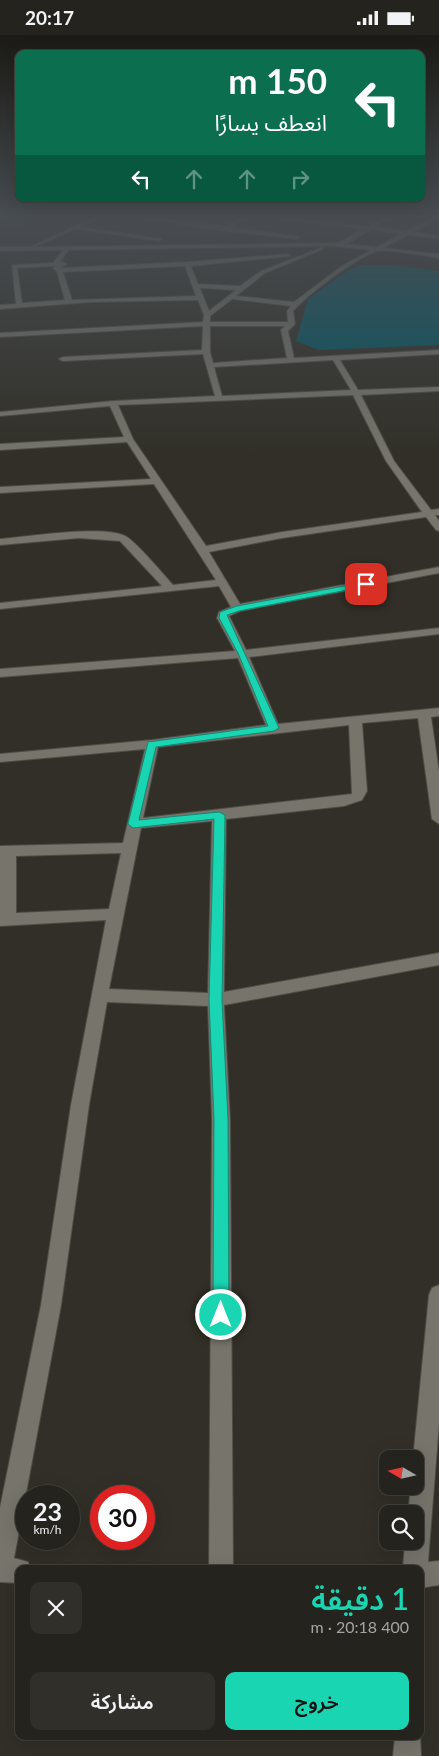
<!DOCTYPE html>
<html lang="ar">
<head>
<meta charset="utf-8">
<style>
	:root { --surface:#25231d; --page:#312f2a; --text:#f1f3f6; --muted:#a3a4a4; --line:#42403b; --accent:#19d5b2 }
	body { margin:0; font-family:Lato,"Noto Sans Arabic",sans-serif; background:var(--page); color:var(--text); direction:rtl; height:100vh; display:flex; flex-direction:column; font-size:19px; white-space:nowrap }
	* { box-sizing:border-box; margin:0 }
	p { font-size:16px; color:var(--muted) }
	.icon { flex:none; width:28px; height:28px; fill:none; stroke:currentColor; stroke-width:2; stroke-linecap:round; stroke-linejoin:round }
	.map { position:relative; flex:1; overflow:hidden; direction:ltr }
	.drawer { position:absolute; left:15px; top:1530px; width:409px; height:175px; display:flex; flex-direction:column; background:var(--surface); border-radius:10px; box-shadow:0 5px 20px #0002,0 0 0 1px var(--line); direction:rtl }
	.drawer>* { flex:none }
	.guide { position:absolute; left:15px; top:15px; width:410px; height:152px; border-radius:10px; box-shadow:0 5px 20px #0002,0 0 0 1px var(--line); direction:rtl; background:#0b6e4f; color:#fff; overflow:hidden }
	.needle { width:32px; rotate:279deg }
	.fabs { position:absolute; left:379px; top:1415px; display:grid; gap:10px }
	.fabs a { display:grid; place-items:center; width:45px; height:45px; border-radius:10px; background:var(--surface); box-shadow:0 5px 20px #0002,0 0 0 1px var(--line); font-size:25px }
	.speed { position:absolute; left:15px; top:1450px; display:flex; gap:10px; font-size:25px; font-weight:700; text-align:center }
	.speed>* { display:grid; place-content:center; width:65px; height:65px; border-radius:50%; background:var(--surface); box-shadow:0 5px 20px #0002,0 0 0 1px var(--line); line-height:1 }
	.speed small { font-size:12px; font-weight:400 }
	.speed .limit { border:8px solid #d22; background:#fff; color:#111 }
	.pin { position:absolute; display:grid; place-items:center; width:42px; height:42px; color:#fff; margin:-21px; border-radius:10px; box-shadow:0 2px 8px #0006 }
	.me { position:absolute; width:55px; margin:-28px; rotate:0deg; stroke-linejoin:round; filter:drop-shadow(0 0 4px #0008) }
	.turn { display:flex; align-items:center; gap:18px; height:105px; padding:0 15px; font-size:22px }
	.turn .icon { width:65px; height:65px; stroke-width:2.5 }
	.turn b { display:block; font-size:35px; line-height:42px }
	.lanes { display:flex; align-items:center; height:48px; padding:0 15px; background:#0003; justify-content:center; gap:25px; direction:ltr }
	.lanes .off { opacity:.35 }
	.round { display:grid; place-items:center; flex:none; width:52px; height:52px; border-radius:10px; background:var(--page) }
	.overview { display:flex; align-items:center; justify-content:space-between; height:85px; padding:0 15px }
	h1 { font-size:30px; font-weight:600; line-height:38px; color:var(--accent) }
	.primary-button { display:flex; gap:10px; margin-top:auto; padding:10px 15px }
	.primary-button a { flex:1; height:58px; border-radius:10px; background:var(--accent); color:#111; font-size:20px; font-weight:600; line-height:58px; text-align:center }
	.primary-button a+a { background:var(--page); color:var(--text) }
	.status { display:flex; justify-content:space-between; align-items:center; height:35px; padding:0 25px; background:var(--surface); direction:ltr }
	.status svg { height:14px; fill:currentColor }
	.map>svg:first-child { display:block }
</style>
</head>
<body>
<div class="status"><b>20:17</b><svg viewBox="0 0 49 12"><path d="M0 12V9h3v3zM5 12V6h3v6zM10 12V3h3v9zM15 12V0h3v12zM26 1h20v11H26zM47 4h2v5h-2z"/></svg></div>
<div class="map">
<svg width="439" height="1721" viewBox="0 0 439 1721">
	<rect width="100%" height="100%" fill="#312f27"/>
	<polygon fill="#005765" points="361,230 391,230 439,236 439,310 319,315 296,306 308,264 349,235"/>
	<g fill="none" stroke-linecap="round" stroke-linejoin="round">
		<g stroke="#4e4c46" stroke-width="2">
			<g id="minor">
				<path d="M97 181H104L80 192 162 204 159 206 75 194 35 212 338 208 363 194 265 181 368 192 386 181H391L374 192 406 196 439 181V183L413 197 439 200V204L408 200 383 213 439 219V223C426 221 388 214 378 216 358 221 307 260 293 276L295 289 288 296 294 323 439 315V319L340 325 358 355 439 352V356L361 360 394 426 431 475 439 474V480H435L439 486V496L436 495 426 482 282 503 209 517 240 569 439 532V538L240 576 229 581 246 615 439 593V599L249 622 278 689 439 673V681L431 682 439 737V789L432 784 418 683 362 688 367 756 362 765 344 771 226 784 224 957 439 918V930L224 970 230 1084 233 1534H209L212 1084 208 971 107 967 89 1070 61 1270 14 1523 28 1527 30 1534H19V1548L0 1547V1473L41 1270 71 1070 106 885 0 891V811L123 808 145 714 0 727V719L152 705 266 690 238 623 0 642V634L235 616 217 583 219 577 231 572 219 551 0 574V568L162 551 120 506 79 503 0 510V504C27 502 106 489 127 502 141 512 161 537 173 550L216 545 154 449 0 458V452L151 444 127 407 0 415V409L124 402 110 371 0 381V377L113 366 215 361 203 319 63 326 59 324 63 322 202 315 203 291 0 302V298L203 287 204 280 198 265 91 267 0 274V270L16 269 12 230 53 228 63 215 0 216V212H30ZM370 195 401 199 376 212 347 209ZM330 211 371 215 342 231 294 267 236 261 265 238 323 214V212L261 236 240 251 198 249 191 231 291 221 288 219 187 227 61 233 67 229 60 226 69 215ZM55 231 53 233 57 237 65 265 22 268 17 233ZM185 231 196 261 72 265 63 237ZM200 253 236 255 209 276ZM232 264 291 271 287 276 288 287H210V281ZM210 291H285L281 295 287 323 213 328 210 317ZM333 325 351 355 222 361 214 332ZM353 360 386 426 422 477 282 497 206 511 133 404 118 370ZM349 690 352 759 143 783 158 712ZM212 786 208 958 109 954 141 793ZM121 818 109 874 16 878V821Z"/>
				<polygon points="130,181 225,191 244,181 249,181 232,192 300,202 297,204 224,196"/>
				<polygon points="439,1250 439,1388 428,1527 439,1526 439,1550 420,1553 420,1534 403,1534 405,1506 415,1506 415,1479 408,1479 411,1451 415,1451 415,1424 413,1424 429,1260 432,1253"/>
				<polygon points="420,1697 421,1721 393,1721 395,1701 420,1701"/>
			</g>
		</g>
		<use href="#minor" fill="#76746b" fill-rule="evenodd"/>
	</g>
	<linearGradient id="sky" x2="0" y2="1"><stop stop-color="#1b1a15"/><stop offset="0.43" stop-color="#484d52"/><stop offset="1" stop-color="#484d52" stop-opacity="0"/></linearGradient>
	<rect width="439" height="422" fill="url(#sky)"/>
	<polygon fill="#19d5b2" stroke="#108a74" points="366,547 370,549 368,551 239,576 227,580 279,693 274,696 156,712 139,785 219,777 225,780 222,965 228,1084 229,1280 227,1285 221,1287 216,1285 213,1280 214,1084 209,965 214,784 133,793 128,789 148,707 268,691 238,618 219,583 220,577 237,571"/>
</svg>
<div class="fabs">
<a><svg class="needle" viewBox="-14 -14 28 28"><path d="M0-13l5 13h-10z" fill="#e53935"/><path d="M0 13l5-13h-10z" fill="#a3a4a4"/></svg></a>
<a><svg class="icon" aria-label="search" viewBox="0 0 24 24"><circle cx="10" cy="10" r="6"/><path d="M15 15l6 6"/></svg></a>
</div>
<div class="speed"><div>23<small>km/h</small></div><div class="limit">30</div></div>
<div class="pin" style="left:366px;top:549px;background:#d93025"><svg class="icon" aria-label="arrive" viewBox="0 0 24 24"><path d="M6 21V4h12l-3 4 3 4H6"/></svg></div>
<svg class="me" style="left:221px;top:1280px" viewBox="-20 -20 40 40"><circle r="17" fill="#19d5b2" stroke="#fff" stroke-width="3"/><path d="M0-11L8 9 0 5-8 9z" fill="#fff"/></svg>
<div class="guide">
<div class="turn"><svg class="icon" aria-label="left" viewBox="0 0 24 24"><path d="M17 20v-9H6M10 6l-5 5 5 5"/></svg><div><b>150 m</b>انعطف يسارًا</div></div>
<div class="lanes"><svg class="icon" aria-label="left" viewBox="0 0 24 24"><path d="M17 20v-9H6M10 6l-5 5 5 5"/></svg><svg class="icon off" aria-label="ahead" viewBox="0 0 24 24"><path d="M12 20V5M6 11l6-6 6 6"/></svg><svg class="icon off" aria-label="ahead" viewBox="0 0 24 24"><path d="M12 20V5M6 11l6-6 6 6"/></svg><svg class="icon off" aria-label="right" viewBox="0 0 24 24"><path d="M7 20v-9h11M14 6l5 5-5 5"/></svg></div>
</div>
<section class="drawer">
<div class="overview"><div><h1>1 دقيقة</h1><p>400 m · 20:18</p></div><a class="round"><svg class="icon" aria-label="close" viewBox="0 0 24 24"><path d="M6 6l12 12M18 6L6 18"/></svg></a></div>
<div class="primary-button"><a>خروج</a><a>مشاركة</a></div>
</section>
</div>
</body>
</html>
